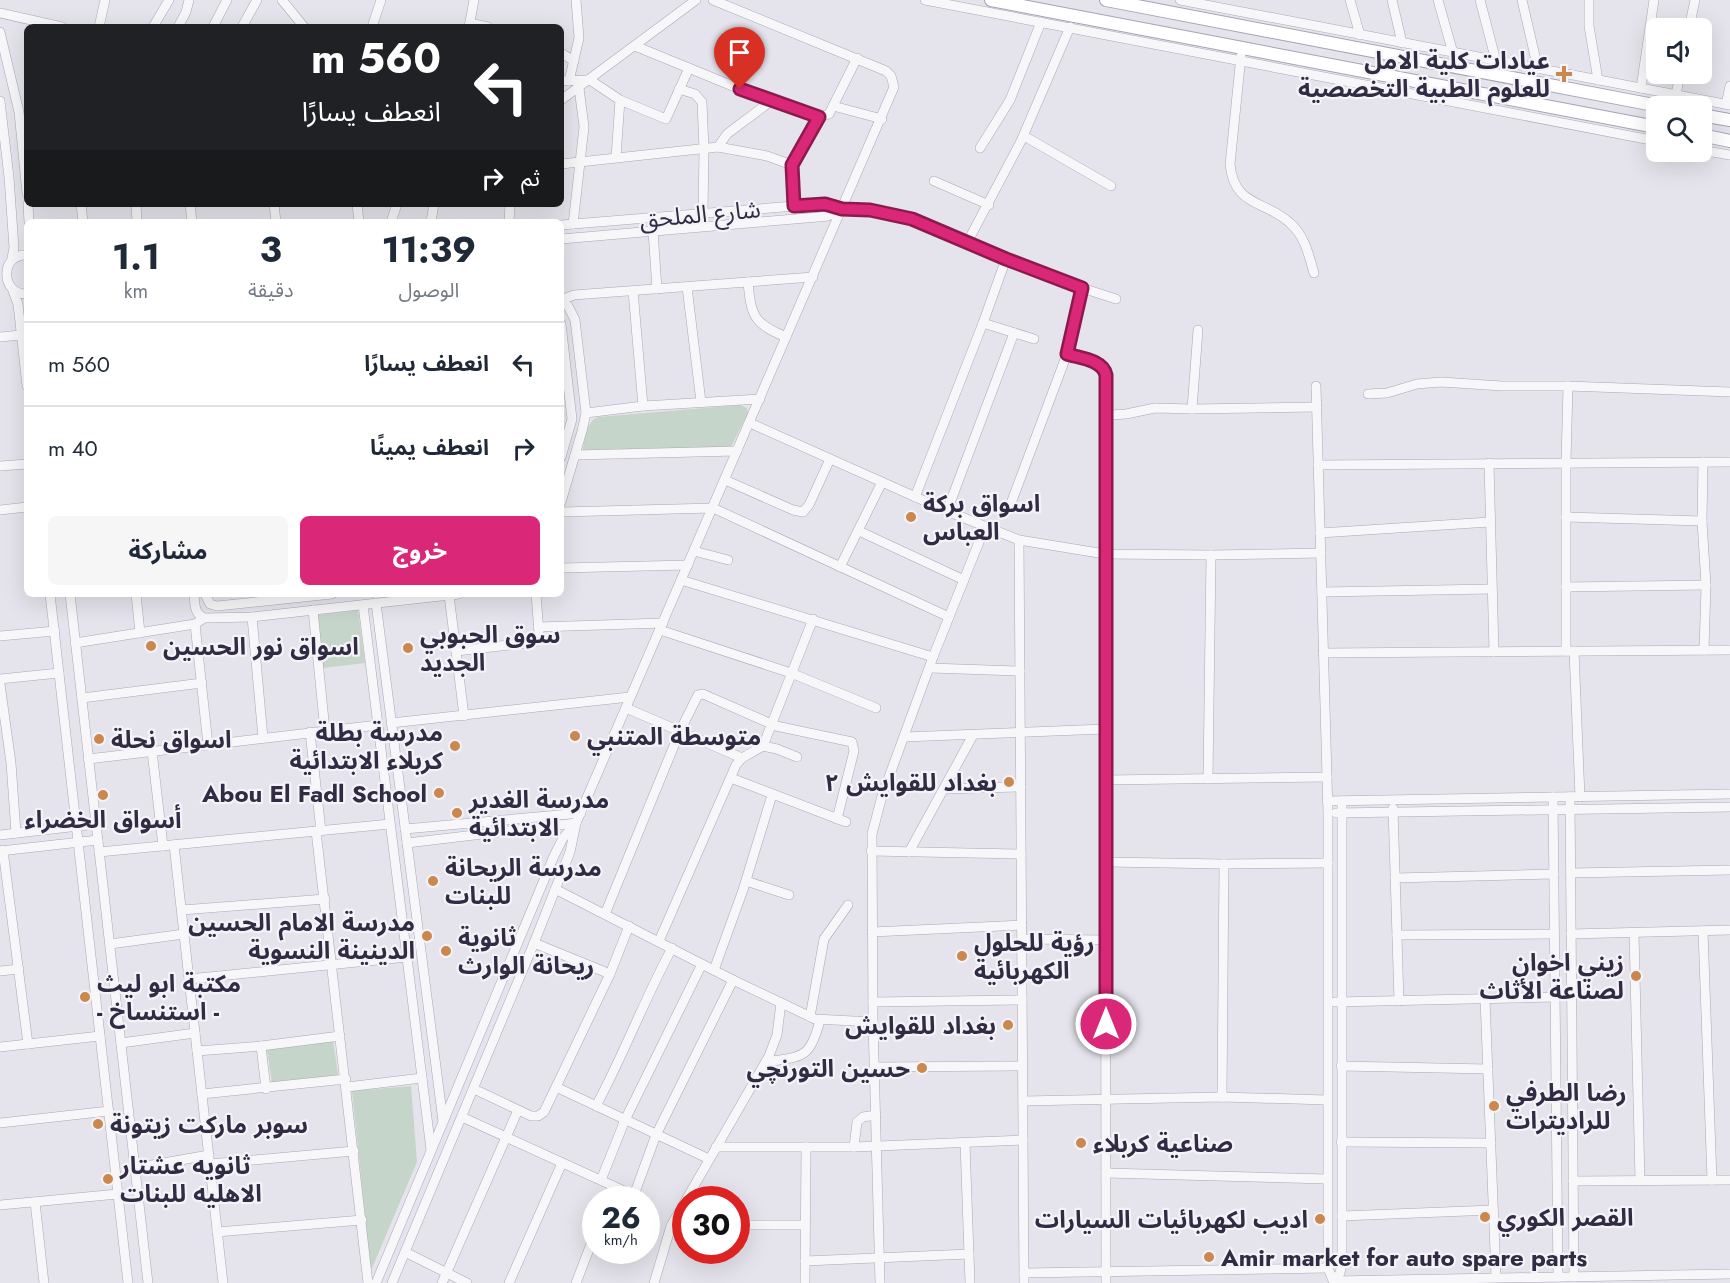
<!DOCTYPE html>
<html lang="ar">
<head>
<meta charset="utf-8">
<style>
	:root { --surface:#fff; --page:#f6f6f7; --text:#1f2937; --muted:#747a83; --line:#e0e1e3; --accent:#db2777 }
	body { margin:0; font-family:Jost,"Noto Sans Arabic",sans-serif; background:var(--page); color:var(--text); direction:rtl; height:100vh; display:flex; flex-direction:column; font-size:22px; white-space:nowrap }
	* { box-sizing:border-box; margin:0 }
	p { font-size:20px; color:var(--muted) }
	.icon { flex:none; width:33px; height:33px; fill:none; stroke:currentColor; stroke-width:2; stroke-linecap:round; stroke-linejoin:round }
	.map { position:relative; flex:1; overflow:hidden; direction:ltr }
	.details { position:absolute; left:24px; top:219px; width:540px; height:378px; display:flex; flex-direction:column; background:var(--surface); border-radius:9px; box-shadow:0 6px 24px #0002; direction:rtl }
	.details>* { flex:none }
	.guide { position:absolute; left:24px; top:24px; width:540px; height:183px; border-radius:9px; box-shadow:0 6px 24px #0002; direction:rtl; background:#202124; color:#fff; overflow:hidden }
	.buttons { position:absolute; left:1646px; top:18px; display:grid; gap:12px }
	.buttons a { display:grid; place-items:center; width:66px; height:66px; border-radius:9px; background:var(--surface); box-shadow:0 6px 24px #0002; font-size:30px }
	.speed { position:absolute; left:582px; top:1186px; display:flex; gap:12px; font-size:30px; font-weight:700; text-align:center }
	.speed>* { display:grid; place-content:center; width:78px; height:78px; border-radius:50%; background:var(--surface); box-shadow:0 6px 24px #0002; line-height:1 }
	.speed small { font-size:15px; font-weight:400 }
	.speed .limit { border:9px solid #d22; background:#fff; color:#111 }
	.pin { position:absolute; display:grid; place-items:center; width:51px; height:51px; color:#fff; margin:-62px -26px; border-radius:50% 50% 50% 0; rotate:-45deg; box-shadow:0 0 6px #0007 }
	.pin .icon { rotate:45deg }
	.me { position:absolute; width:66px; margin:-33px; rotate:0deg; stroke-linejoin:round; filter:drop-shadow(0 0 4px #0008) }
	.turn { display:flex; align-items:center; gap:21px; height:126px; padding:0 24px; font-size:27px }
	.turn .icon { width:78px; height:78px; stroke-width:2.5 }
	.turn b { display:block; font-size:42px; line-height:51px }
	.then { display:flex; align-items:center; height:57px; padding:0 24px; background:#0003; gap:12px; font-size:22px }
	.eta { display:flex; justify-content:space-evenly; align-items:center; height:102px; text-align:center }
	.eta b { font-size:36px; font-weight:700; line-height:42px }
	.button { display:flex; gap:12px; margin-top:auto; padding:12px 24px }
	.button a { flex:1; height:69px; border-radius:9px; background:var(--accent); color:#fff; font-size:24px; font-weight:700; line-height:69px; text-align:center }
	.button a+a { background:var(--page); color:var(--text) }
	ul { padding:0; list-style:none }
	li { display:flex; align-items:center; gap:18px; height:84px; padding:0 24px; border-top:2px solid var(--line) }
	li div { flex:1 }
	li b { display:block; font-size:22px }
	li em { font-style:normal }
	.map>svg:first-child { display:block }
</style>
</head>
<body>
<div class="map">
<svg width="1730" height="1283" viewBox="0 0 1730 1283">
	<rect width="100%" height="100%" fill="#e5e3eb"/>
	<g fill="#c5d5ca">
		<path d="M740 405 747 408 748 413 731 447 583 450C585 438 586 422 598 417Z"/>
		<polygon points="358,610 365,663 323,668 317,615"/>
		<polygon points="333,1040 338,1075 272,1083 267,1049"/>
		<polygon points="411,1086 417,1162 372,1268 367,1266 367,1232 352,1091"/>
	</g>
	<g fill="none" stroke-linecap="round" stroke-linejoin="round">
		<g stroke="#aba8b5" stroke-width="10">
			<g id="minor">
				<polyline points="282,0 304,27"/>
				<polyline points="925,0 1656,141"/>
				<polyline points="1180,0 1730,105"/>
				<polyline points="1350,0 1360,35"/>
				<polyline points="1392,0 1402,43"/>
				<polyline points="1438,0 1453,53"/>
				<polyline points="1480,0 1496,61"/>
				<polyline points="1522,0 1538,69"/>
				<polyline points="1589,0 1589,26 1598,80"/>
				<polyline points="0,13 62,27"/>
				<polyline points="470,23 488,27"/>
				<polyline points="99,27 105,0"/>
				<polyline points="153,27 169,0"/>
				<polyline points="178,27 186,12 189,0"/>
				<polyline points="213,27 227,0"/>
				<polyline points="242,27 257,0"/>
				<polyline points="372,27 381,0"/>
				<polyline points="469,27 474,0"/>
				<polyline points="1689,28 1695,0"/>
				<polyline points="0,32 19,112 27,193"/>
				<polyline points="635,46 740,89 819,117 829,114 857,58"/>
				<polyline points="561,53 574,61"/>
				<path d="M1241 56 1230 164C1234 207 1265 200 1290 223 1305 236 1309 256 1314 273"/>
				<polyline points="561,81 590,80 620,100 666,119 689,68"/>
				<polyline points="569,81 579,38 576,0"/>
				<polyline points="1641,88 1654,0"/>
				<polyline points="679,89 695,94 702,102 704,149 703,213"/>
				<polyline points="1676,95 1680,74"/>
				<polyline points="561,100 696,0"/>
				<polyline points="0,101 9,177 14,248 12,258"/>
				<polyline points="1726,104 1730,86"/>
				<polyline points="833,106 882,119"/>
				<polyline points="1024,136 1111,186"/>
				<polyline points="718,147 727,134 771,101"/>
				<polyline points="980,148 1010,100 1041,22"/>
				<polyline points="1701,150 1730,155"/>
				<polyline points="616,157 620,100"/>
				<polyline points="561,164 718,147 767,156 792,165"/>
				<polyline points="934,181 989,205"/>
				<polyline points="28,204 29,222"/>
				<polyline points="81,204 83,222"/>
				<polyline points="136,204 137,222"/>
				<polyline points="190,204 192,222"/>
				<polyline points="274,204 276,222"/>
				<polyline points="357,204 359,222"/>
				<polyline points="794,206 792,165 819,117"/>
				<polyline points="391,222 397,204"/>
				<polyline points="431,222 434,204"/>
				<polyline points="509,222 510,204"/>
				<polyline points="573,224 584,127 579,88"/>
				<polyline points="561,225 819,204 842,209 870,210 912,219 1006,259 1082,288 1116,299"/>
				<polyline points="653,231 657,289"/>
				<polyline points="561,239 818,217 828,216 842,209"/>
				<polyline points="968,241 1021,141 1070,27"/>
				<path d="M27 255C0 253 0 295 27 294"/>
				<path d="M748 282C751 316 754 324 786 337"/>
				<polyline points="687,287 701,402"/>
				<polyline points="13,291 18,304 27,386"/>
				<polyline points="633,291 643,406"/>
				<polyline points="561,300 574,295 813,277"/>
				<polyline points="561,302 568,306 575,320 586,413 582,431 561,502"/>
				<polyline points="983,323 1034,339"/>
				<polyline points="561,324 572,419 561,457"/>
				<polyline points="0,337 21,335"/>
				<polyline points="1067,354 1100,365 1105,370 1107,418"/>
				<polyline points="1316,386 1328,813 1328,1268 1334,1283"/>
				<polyline points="1368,394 1387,393 1417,384 1441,382 1502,386 1568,386 1730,392"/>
				<polyline points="1192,409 1198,330"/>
				<polyline points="586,413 643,406 760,399"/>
				<polyline points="750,423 947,511 1019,540 1105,554 1211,555 1321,553"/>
				<polyline points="575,455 737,451"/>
				<polyline points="1703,462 1702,521 1706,585 1704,650"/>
				<polyline points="1489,463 1494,652"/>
				<polyline points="1318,465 1730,462"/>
				<polyline points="0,466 27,464"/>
				<polyline points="725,480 793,510 803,512 809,505 830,459"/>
				<polyline points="915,497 983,323 1006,259"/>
				<polyline points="1010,506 1067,354 1082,288"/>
				<polyline points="0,510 27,507"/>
				<polyline points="947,511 1014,333"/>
				<polyline points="561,512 713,508 949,617"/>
				<polyline points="1566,517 1702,521"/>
				<polyline points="859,531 964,580"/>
				<polyline points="1320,533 1490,522"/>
				<polyline points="1019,540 1024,1283"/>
				<polyline points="694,551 728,560"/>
				<polyline points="840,567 882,482"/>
				<polyline points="561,568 688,565"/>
				<polyline points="681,580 933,657"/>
				<polyline points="1566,587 1706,585"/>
				<polyline points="1322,592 1492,589"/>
				<polyline points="50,594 128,1283"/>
				<polyline points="70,594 148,1283"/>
				<polyline points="136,594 140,633"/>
				<path d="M194 594C195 605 194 613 204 618"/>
				<polyline points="205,594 210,604 217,606 332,594"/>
				<polyline points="449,595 464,716"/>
				<polyline points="376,603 443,1121"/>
				<polyline points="363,605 431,1150"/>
				<polyline points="313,610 325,731"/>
				<polyline points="252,617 263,738"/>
				<polyline points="195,624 208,745"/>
				<polyline points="538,627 663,623"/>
				<polyline points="660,630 791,673 876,708"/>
				<polyline points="0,636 55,631"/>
				<polyline points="75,643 195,624 204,618 252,617 459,594"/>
				<polyline points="456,651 535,642 539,633 536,594"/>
				<polyline points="1566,651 1566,462 1568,386"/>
				<polyline points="1574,651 1580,797"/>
				<polyline points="1323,653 1730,650"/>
				<polyline points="930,668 1020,671"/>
				<polyline points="0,679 59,673"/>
				<polyline points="0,684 11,763 16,833"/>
				<polyline points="82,698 202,683"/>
				<polyline points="626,708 742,758"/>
				<polyline points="391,723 630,697"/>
				<polyline points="310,732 321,831"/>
				<polyline points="904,737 1105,729"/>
				<polyline points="763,746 813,619"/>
				<polyline points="152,751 163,846"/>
				<polyline points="88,759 378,725"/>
				<polyline points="731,778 846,822"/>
				<polyline points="1208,779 1211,555"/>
				<polyline points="1105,780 1327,777"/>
				<polyline points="944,789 1021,787"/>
				<polyline points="1553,797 1558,1277"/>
				<polyline points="1570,797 1574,1277"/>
				<polyline points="1327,801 1730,794"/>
				<polyline points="1393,808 1399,1001"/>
				<polyline points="1336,813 1730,807"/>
				<polyline points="405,829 581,813"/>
				<polyline points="316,831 368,1283"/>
				<polyline points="0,835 96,824"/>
				<polyline points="407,843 576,823"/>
				<polyline points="174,845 223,1283"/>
				<polyline points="3,850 28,1044"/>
				<polyline points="0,851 98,840"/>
				<polyline points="871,851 1021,854"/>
				<polyline points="99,852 390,824"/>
				<polyline points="909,852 973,735"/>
				<polyline points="1106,862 1224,864 1328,863"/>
				<polyline points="1571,873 1730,870"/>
				<polyline points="1395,878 1554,874"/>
				<polyline points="746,881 789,895"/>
				<polyline points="555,889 733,980 815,1019 873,1022"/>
				<polyline points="182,910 325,899"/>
				<polyline points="605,914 680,731 698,695 703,694 776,726 852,742 854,751 837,819"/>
				<polyline points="1703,931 1712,1180"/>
				<polyline points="872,932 1022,925"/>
				<polyline points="1634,933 1640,1181"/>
				<polyline points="1571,934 1730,930"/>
				<polyline points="1397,935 1554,934"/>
				<polyline points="1022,939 1106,940"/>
				<polyline points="659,941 736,765 742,758 763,746 777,749 797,757"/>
				<polyline points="534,943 610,974"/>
				<polyline points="110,944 184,934"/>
				<polyline points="714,970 743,890 772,795"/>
				<polyline points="0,971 19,969"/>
				<polyline points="189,979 407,957"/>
				<polyline points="1485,999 1496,1277"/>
				<polyline points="873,1002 1022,1000"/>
				<polyline points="1335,1002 1555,997"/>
				<polyline points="810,1017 824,939 848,905"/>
				<polyline points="121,1043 195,1033"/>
				<polyline points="261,1046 266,1089"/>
				<polyline points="0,1047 100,1036"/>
				<polyline points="197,1051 261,1046 340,1036"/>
				<path d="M766 1062C802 1056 810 1060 820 1020"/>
				<polyline points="1341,1066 1488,1069"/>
				<polyline points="875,1067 1022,1066"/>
				<polyline points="347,1087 422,1078"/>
				<polyline points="556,1087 709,1159"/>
				<polyline points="474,1089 531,1116 538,1116 544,1112 610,974 629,926"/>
				<polyline points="202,1094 346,1079"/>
				<polyline points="1222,1097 1224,864"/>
				<polyline points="1023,1101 1222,1097 1327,1100"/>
				<path d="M596 1106C624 1054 644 1000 672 948"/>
				<polyline points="462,1117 644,1200"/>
				<polyline points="0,1123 109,1111"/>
				<polyline points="1341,1142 1491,1143"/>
				<polyline points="965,1143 970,1283"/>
				<polyline points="716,1147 854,1147 1023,1140"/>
				<polyline points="854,1147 857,1122 863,1117 876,1115"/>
				<polyline points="210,1164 354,1151"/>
				<polyline points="135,1168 209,1155"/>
				<polyline points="1106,1173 1327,1179"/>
				<polyline points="601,1180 625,1120 702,964"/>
				<polyline points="1573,1181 1730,1180"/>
				<polyline points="634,1195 656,1135 733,980"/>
				<polyline points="607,1200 613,1186"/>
				<polyline points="686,1200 769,1056 777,1035 781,1003"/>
				<polyline points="35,1202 44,1283"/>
				<polyline points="0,1205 118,1194"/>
				<polyline points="1342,1216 1493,1210"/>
				<polyline points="736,1225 805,1225"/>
				<polyline points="671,1226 686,1226"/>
				<polyline points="217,1232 362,1220"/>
				<polyline points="405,1252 467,1283"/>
				<polyline points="805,1261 969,1254"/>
				<polyline points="1024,1273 1328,1268"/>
				<polyline points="1334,1281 1340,1273 1342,1264 1342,801"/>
				<polyline points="1334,1281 1730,1274"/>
				<polyline points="376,1283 554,856 563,838 576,823"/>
				<polyline points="392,1283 534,943 570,852 576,823 894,87 891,76 886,71 713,0"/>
				<polyline points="442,1283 518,1110"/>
				<polyline points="509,1283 562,1163"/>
				<polyline points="576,1283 596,1231"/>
				<polyline points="654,1283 671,1226 686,1200"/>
				<polyline points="805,1283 806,1147"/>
				<polyline points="880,1283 873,1022 872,834 882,796 933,657 985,527"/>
				<polyline points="1106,1283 1105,422 1111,415 1126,414 1155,408 1192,409 1317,407"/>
			</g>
		</g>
		<g stroke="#a7a3b6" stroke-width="14">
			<g id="major">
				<polyline points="991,0 1656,127"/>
				<polyline points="1106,0 1659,106"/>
				<polyline points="1701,115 1730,120"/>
				<polyline points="1701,135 1730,141"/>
			</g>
		</g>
		<use href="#minor" stroke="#f7f6f9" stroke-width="9"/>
		<use href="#major" stroke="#fff" stroke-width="12"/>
	</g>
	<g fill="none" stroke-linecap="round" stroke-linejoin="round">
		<g stroke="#8e194d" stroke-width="15">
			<path id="route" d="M740 89 819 117 792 165 794 206 825 204 842 209 870 210 912 219 1006 259 1082 288 1067 354C1080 358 1103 360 1106 375V1024"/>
		</g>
		<use href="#route" stroke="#db2777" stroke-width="10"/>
	</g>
	<g fill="#cb874d" stroke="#f4f3f8" stroke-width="2">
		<path d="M1561 65h6v6h6v6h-6v6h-6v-6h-6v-6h6z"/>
		<circle cx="911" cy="517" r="6"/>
		<circle cx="151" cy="646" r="6"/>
		<circle cx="408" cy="648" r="6"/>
		<circle cx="575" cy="736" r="6"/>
		<circle cx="99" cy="739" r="6"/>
		<circle cx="455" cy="746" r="6"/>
		<circle cx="1009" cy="782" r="6"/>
		<circle cx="439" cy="793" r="6"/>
		<circle cx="103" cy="795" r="6"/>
		<circle cx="457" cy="813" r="6"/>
		<circle cx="433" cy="881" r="6"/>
		<circle cx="427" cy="936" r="6"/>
		<circle cx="446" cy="951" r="6"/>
		<circle cx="962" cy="956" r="6"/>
		<circle cx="1636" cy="976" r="6"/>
		<circle cx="85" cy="997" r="6"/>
		<circle cx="1008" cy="1025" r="6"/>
		<circle cx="922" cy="1068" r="6"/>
		<circle cx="1494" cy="1106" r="6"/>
		<circle cx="98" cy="1124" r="6"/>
		<circle cx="1081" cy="1143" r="6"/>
		<circle cx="108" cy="1179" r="6"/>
		<circle cx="1485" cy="1217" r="6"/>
		<circle cx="1320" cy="1219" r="6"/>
		<circle cx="1209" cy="1257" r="6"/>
	</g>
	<g text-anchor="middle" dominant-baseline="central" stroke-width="4.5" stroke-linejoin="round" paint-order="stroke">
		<g font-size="24" font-weight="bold" fill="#312b43" stroke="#f4f3f8" text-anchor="start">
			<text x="1550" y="60" text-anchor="end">عيادات كلية الامل<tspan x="1550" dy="28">للعلوم الطبية التخصصية</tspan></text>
			<text x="923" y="503">اسواق بركة<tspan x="923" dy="28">العباس</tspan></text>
			<text x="420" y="634">سوق الحبوبي<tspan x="420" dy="28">الجديد</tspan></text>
			<text x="163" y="646">اسواق نور الحسين</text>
			<text x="443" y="732" text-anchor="end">مدرسة بطلة<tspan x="443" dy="28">كربلاء الابتدائية</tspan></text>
			<text x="587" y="736">متوسطة المتنبي</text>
			<text x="111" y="739">اسواق نحلة</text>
			<text x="997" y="782" text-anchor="end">بغداد للقوايش ٢</text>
			<text x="427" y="793" text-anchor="end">Abou El Fadl School</text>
			<text x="469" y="799">مدرسة الغدير<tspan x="469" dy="28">الابتدائية</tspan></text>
			<text x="103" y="819" text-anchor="middle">أسواق الخضراء</text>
			<text x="445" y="867">مدرسة الريحانة<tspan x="445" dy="28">للبنات</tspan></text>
			<text x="415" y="922" text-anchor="end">مدرسة الامام الحسين<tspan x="415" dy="28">الدينينة النسوية</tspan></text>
			<text x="458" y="937">ثانوية<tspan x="458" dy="28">ريحانة الوارث</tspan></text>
			<text x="974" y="942">رؤية للحلول<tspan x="974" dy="28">الكهربائية</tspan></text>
			<text x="1624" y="962" text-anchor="end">زيني اخوان<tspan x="1624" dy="28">لصناعة الأثاث</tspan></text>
			<text x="97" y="983">مكتبة ابو ليث<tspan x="97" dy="28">- استنساخ -</tspan></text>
			<text x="996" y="1025" text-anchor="end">بغداد للقوايش</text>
			<text x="910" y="1068" text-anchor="end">حسين التورنچي</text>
			<text x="1506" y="1092">رضا الطرفي<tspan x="1506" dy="28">للراديترات</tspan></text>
			<text x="110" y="1124">سوبر ماركت زيتونة</text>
			<text x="1093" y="1143">صناعية كربلاء</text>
			<text x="120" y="1165">ثانويه عشتار<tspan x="120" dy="28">الاهليه للبنات</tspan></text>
			<text x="1497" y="1217">القصر الكوري</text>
			<text x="1308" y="1219" text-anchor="end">اديب لكهربائيات السيارات</text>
			<text x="1221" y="1257">Amir market for auto spare parts</text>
		</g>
		<g font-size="24" fill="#312b43" stroke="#f4f3f8">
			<text transform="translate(700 214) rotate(-5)">شارع الملحق</text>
		</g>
	</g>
</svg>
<div class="buttons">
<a><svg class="icon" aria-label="sound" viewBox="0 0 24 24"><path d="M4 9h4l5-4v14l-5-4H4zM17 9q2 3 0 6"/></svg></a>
<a><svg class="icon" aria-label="search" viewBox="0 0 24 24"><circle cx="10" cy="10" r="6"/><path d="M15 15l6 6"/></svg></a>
</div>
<div class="speed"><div>26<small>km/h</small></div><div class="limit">30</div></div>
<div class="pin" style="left:740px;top:89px;background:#d93025"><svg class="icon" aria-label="arrive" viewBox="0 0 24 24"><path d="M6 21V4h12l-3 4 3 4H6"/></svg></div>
<svg class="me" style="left:1106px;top:1024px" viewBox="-20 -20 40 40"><circle r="17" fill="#db2777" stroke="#fff" stroke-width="3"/><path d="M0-11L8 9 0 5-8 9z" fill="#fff"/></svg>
<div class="guide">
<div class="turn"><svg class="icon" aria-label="left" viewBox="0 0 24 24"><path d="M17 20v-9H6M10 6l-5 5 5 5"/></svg><div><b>560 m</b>انعطف يسارًا</div></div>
<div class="then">ثم<svg class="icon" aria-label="right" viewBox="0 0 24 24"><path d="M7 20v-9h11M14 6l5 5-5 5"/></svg></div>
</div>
<section class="details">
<div class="eta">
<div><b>11:39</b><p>الوصول</p></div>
<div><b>3</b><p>دقيقة</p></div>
<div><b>1.1</b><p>km</p></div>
</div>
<ul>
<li><svg class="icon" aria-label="left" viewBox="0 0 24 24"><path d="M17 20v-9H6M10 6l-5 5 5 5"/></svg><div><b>انعطف يسارًا</b></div><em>560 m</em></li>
<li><svg class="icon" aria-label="right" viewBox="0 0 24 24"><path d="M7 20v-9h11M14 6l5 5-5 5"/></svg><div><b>انعطف يمينًا</b></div><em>40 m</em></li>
</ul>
<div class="button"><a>خروج</a><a>مشاركة</a></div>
</section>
</div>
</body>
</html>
